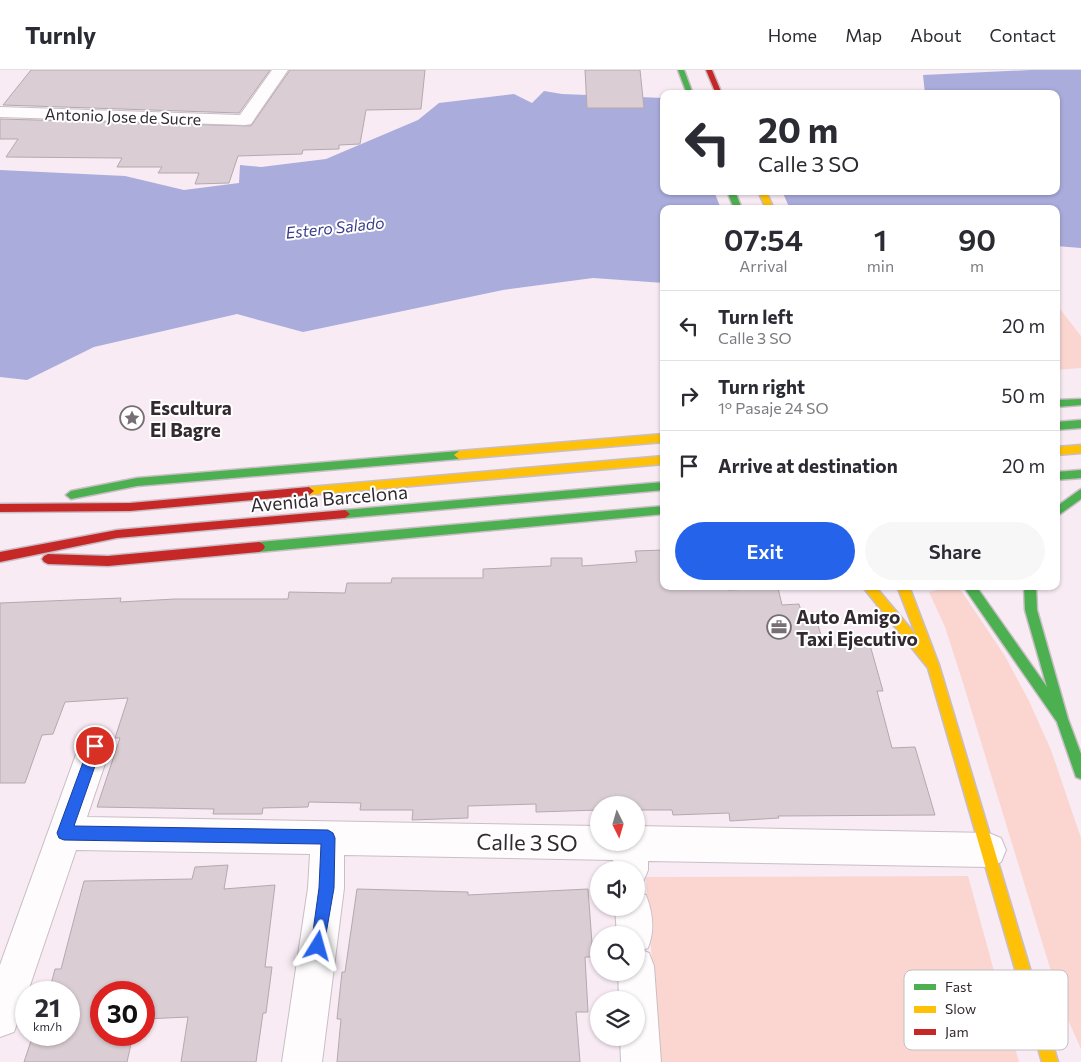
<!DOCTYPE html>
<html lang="en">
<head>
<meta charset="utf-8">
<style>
	:root { --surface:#fff; --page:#f7f7f7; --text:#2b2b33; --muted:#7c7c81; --line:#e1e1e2; --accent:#2563eb }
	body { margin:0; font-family:Commissioner,sans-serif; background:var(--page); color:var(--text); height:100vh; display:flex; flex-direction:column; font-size:19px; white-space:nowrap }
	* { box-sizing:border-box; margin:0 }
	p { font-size:16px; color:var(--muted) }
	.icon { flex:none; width:28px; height:28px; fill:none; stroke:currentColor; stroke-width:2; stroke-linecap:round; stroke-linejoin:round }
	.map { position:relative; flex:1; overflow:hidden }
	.drawer { position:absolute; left:660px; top:135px; width:400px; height:385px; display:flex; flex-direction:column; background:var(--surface); border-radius:10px; box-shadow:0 1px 4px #0004 }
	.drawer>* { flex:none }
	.guide { position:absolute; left:660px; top:20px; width:400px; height:105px; border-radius:10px; box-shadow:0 1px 4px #0004; background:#fff; color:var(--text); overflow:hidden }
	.needle { width:32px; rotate:175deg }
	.buttons { position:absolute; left:590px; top:726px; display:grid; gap:10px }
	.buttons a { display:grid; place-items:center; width:55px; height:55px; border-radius:50%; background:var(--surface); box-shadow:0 1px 4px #0004; font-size:25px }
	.speed { position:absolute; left:15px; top:911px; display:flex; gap:10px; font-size:25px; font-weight:700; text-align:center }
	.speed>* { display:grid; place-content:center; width:65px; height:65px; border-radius:50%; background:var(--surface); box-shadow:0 1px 4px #0004; line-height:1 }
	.speed small { font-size:12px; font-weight:400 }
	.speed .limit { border:8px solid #d22; background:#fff; color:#111 }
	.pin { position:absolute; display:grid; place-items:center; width:42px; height:42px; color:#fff; margin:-21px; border:2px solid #fff; border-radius:50%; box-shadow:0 1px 5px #0007 }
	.me { position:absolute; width:55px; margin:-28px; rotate:8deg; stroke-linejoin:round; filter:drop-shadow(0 0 4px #0008) }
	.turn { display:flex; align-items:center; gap:18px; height:105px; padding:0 15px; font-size:22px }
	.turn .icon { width:65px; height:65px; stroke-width:2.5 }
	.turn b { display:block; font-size:35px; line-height:42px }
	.eta { display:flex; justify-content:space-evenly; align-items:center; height:85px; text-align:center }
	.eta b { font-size:30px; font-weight:600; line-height:35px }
	.action { display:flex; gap:10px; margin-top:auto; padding:10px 15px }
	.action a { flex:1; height:58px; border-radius:30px; background:var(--accent); color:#fff; font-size:20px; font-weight:600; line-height:58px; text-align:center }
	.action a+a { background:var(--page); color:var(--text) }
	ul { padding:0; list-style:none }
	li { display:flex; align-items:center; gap:15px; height:70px; padding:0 15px; border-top:1px solid var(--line) }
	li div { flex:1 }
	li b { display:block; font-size:19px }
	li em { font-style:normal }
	header { display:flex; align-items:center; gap:30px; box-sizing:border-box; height:70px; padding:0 25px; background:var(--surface); border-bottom:1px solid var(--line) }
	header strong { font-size:24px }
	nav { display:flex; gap:28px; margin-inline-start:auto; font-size:18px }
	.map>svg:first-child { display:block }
</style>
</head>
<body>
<header>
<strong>Turnly</strong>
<nav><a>Home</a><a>Map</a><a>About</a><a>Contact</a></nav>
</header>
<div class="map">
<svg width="1081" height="992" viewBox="0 0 1081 992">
	<rect width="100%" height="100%" fill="#f8ebf4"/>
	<g fill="#fbd6d0">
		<polygon points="1056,234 1081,266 1081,298 1056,300"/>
		<polygon points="954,516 958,516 1005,586 1029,631 1051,680 1081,768 1081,979 1061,934 963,613 945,557 929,522"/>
		<polygon points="968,806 1019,992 659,992 646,807"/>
	</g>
	<polygon fill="#aaacdc" points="1031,0 1081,0 1081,178 1056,176 1056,139 664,139 664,213 593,208 503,220 303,262 237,244 94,277 27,310 0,307 0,100 125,106 184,120 239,113 240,95 261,97 326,89 418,50 439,33 514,24 532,33 544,21 562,24 664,28 664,121 1056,121 1056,24 925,24 923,5"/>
	<polygon fill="#f8ebf4" points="714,121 782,121 790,139 721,139"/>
	<g fill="#daced4" stroke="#b4a9ae">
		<polygon points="31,0 270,0 239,43 3,35"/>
		<polygon points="290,0 425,0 421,39 366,40 360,74 339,75 339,79 303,80 302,84 238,86 229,113 195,114 199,103 158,103 162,97 117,97 122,88 6,87 18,69 0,69 0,49 251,56"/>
		<polygon points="585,0 640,0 644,38 587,38"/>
		<polygon points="664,480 664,516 672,516 672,518 727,516 728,520 778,518 782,535 799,534 802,545 815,545 824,575 870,575 883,621 877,621 892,678 915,677 935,745 778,746 779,748 730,751 729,743 673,745 672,740 636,740 636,735 599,735 599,740 536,742 536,734 468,736 468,748 412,750 413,740 360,740 361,733 309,732 308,737 263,738 262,744 213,744 214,739 97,737 120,668 115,668 128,628 65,632 53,664 42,665 25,713 0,713 0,533 121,528 120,532 175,529 288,529 289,522 345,523 347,513 391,513 392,508 483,508 483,499 551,496 551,488 582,488 582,496 637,492 635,481"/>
		<polygon points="228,795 224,819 275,815 265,897 272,897 266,943 263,943 256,992 181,992 188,947 144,949 144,922 101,922 101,965 133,965 127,992 24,992 33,965 69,965 69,922 49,922 55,899 61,899 84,811 192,809 195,797"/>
		<polygon points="357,819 468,822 468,825 588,819 593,887 585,887 588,942 576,942 580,992 337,992 341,949 337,949 342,902 345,902"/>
	</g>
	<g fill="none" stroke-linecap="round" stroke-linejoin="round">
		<g stroke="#c9bec6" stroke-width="2">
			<g id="street">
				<polygon points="272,0 288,0 251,54 245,55 0,47 0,37 240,45"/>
				<polygon points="95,661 106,665 111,676 87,747 599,756 599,772 636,772 636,756 989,763 1001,768 1006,780 1001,792 989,797 648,791 648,800 643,812 636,815 636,800 614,800 613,790 344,785 344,818 322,992 282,992 308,818 310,784 76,780 19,948 14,962 0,967 0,895 79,676 84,665"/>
				<path d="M636 822 646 825C653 843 655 860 648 878L642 880 649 883 654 896 661 992H621L620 968H636V930H619L618 902H636V865H617L615 838H636Z"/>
			</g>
		</g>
		<g stroke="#c9bec6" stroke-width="3">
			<g id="fast">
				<polygon points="678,0 684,0 693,24 687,24"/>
				<polygon points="727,121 735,121 742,139 734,139"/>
				<polygon points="1081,329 1081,335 1056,337 1056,330"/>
				<polygon points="1081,350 1081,358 1056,360 1056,352"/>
				<polygon points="459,381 464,385 459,389 137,416 71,429 66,425 71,421 137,408"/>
				<polygon points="1081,400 1081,408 1056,410 1056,402"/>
				<polygon points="664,412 664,420 345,448 340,444 345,440"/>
				<polygon points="1081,419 1081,429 1056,447 1056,437"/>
				<polygon points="664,436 664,444 259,482 255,480 253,477 255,474 259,472"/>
				<polygon points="963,516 976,516 1047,617 1025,540 1024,516 1036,516 1037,540 1068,649 1081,684 1081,709 1076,707 1057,652"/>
			</g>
		</g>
		<g stroke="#c9bec6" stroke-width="3">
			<g id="slow">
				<polygon points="758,121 766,121 774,139 766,139"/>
				<polygon points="664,364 664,372 459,389 454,385 459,381"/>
				<polygon points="1081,375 1081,383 1056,385 1056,377"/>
				<polygon points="664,386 664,394 309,425 304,421 309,417"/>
				<polygon points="862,516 875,516 916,565 897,516 909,516 939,595 1058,992 1042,992 928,598"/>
			</g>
		</g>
		<g stroke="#c9bec6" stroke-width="3">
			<g id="jam">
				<polygon points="706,0 712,0 722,24 716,24"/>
				<polygon points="309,417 314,421 309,425 130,441 0,442 0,434 130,433"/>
				<polygon points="345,440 350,444 345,448 117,468 0,492 0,482 117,460"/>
				<polygon points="259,472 263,474 265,477 263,480 259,482 108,496 48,494 44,492 42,489 44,486 48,484 108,486"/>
			</g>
		</g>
		<use href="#street" fill="#fefcfd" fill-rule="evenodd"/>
		<use href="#fast" fill="#4caf50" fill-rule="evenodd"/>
		<use href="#slow" fill="#ffc107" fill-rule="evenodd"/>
		<use href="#jam" fill="#c62828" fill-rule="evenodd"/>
	</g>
	<polygon fill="#2563eb" stroke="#184099" points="95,669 100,671 102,676 74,756 328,760 333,763 335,768 334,818 323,881 318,884 313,881 311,876 319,818 321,774 64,770 59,768 57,763 89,676 91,671"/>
	<defs>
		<g id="sight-ring" transform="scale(1.25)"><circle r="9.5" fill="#fff" stroke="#786e75" stroke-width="1.5"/><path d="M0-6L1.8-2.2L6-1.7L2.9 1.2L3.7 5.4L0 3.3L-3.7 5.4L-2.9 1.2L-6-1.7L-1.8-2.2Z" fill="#786e75"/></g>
		<g id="office-ring" transform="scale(1.25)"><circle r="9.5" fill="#fff" stroke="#786e75" stroke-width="1.5"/><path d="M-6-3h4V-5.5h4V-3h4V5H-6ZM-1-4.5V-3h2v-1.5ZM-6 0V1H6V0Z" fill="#786e75"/></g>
	</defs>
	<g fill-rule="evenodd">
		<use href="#sight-ring" x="132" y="348"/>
		<use href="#office-ring" x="779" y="557"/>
	</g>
	<g text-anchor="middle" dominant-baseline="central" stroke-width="4" stroke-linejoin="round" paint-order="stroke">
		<g font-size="16" fill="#332a30" stroke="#fff">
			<text transform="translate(123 46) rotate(2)">Antonio Jose de Sucre</text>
		</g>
		<g font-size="16" font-style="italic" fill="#3a3d89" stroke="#fff">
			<text transform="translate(335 157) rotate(-6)">Estero Salado</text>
		</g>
		<g font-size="19" font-weight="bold" fill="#332a30" stroke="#fff" text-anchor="start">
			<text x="150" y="337">Escultura<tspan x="150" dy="22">El Bagre</tspan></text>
			<text x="796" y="546">Auto Amigo<tspan x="796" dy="22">Taxi Ejecutivo</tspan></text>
		</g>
		<g font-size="19" fill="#332a30" stroke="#fff">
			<text transform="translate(329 428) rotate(-5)">Avenida Barcelona</text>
		</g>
		<g font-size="22" fill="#332a30" stroke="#fff">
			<text transform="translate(527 772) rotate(1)">Calle 3 SO</text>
		</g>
	</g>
	<rect x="904" y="900" width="164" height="80" rx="8" fill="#fff" stroke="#c2bfc1" stroke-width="1"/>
	<rect x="914" y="914" width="22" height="6" fill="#4caf50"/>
	<rect x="914" y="936" width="22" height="7" fill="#ffc107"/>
	<rect x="914" y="959" width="22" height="6" fill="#c62828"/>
	<g font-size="14" fill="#332a30">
		<text x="945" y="922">Fast</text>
		<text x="945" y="944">Slow</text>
		<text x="945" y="967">Jam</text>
	</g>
</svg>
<div class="buttons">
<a><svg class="needle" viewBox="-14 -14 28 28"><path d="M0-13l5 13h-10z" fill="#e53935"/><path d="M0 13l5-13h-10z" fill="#7c7c81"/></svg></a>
<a><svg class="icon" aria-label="sound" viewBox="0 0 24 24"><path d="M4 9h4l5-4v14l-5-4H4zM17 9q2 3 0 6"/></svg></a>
<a><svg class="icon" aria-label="search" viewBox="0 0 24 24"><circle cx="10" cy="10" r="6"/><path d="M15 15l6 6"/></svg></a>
<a><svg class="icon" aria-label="layers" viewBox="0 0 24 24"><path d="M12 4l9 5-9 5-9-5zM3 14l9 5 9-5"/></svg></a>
</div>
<div class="speed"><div>21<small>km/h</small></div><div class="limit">30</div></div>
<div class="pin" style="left:95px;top:676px;background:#d93025"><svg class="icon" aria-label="arrive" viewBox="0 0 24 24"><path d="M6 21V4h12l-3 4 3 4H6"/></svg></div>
<svg class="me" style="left:318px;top:876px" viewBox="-20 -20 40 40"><path d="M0-17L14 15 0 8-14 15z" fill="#2563eb" stroke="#fff" stroke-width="4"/></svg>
<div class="guide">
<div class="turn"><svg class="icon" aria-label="left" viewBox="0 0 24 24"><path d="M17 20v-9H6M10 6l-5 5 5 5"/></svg><div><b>20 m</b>Calle 3 SO</div></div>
</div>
<section class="drawer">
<div class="eta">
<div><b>07:54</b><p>Arrival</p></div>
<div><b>1</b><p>min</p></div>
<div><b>90</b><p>m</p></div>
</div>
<ul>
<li><svg class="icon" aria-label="left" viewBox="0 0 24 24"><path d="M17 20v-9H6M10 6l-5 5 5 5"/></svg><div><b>Turn left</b><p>Calle 3 SO</p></div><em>20 m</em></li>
<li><svg class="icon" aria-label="right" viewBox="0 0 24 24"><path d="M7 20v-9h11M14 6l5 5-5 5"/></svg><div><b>Turn right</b><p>1º Pasaje 24 SO</p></div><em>50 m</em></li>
<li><svg class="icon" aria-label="arrive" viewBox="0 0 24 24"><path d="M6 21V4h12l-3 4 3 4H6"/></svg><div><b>Arrive at destination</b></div><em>20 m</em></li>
</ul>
<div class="action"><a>Exit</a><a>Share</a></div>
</section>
</div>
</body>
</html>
